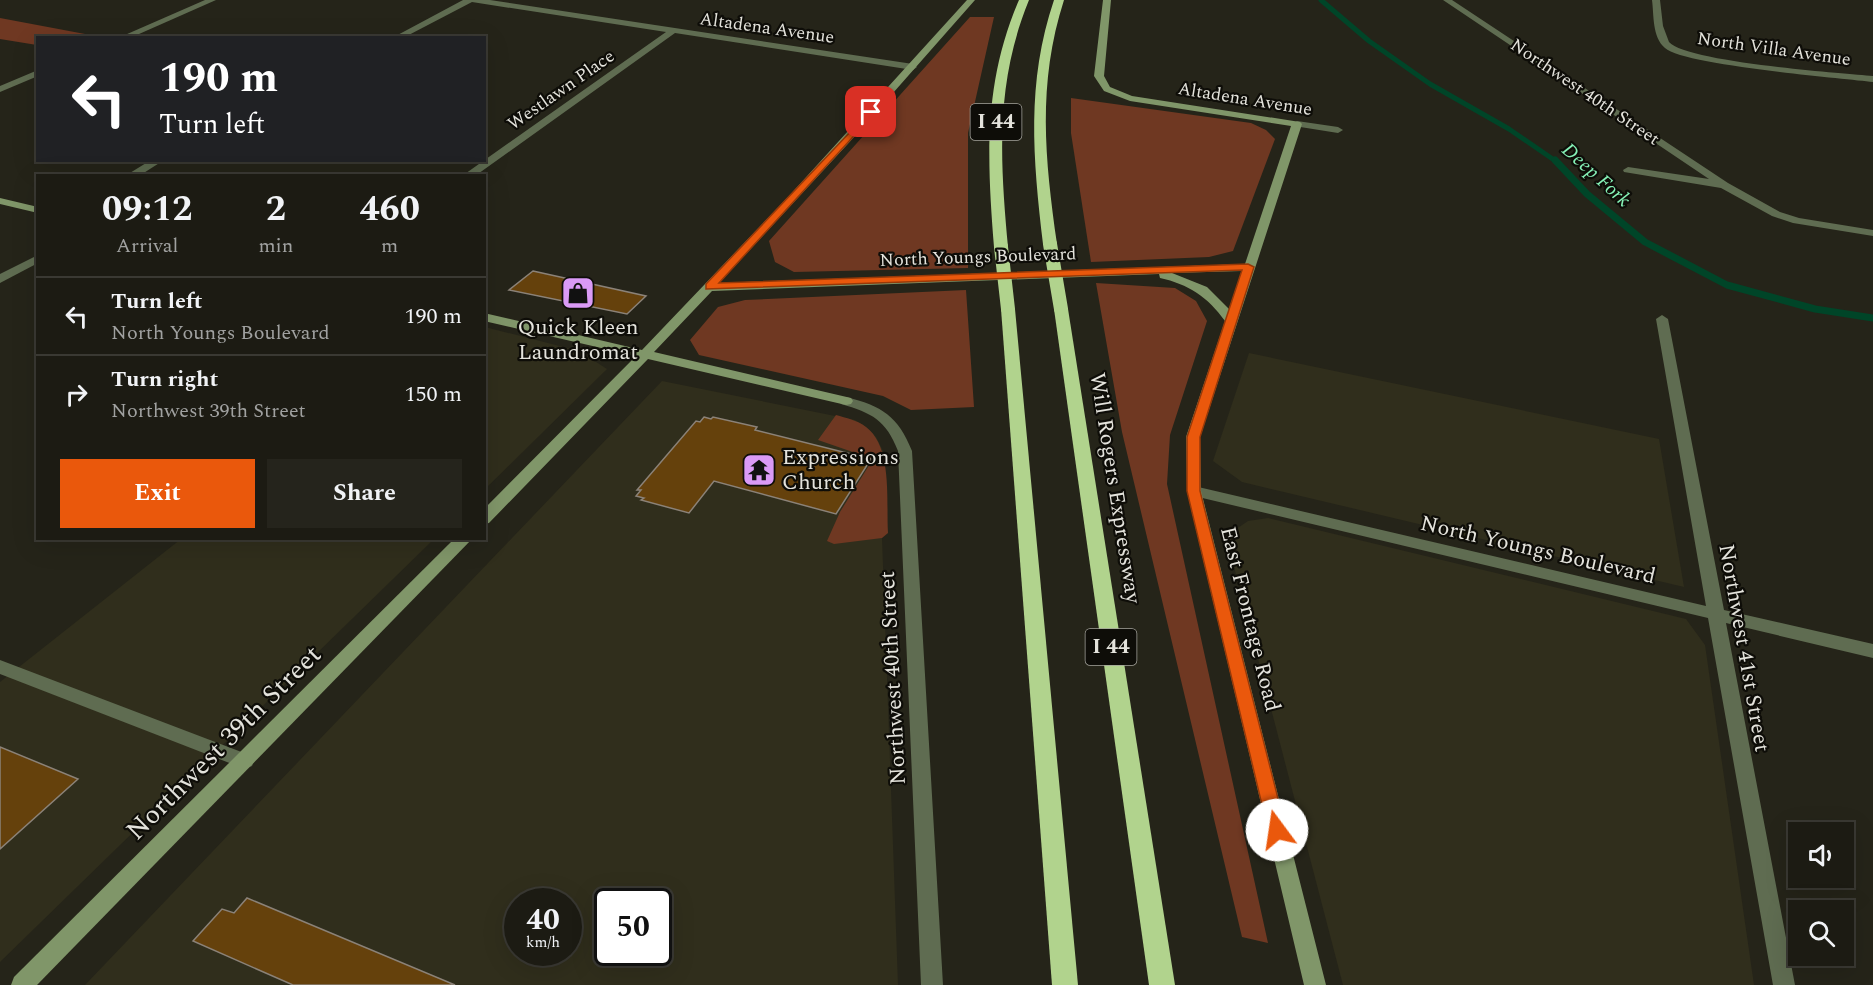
<!DOCTYPE html>
<html lang="en">
<head>
<meta charset="utf-8">
<style>
	:root { --surface:#1c1b13; --page:#25241c; --text:#f1f3f6; --muted:#a0a1a0; --line:#3a3933; --accent:#ea580c }
	body { margin:0; font-family:Spectral,serif; background:var(--page); color:var(--text); height:100vh; display:flex; flex-direction:column; font-size:22px; white-space:nowrap }
	* { box-sizing:border-box; margin:0 }
	p { font-size:20px; color:var(--muted) }
	.icon { flex:none; width:33px; height:33px; fill:none; stroke:currentColor; stroke-width:2; stroke-linecap:round; stroke-linejoin:round }
	.map { position:relative; flex:1; overflow:hidden }
	.details { position:absolute; left:36px; top:174px; width:450px; height:366px; display:flex; flex-direction:column; background:var(--surface); border-radius:0px; box-shadow:0 6px 24px #0002,0 0 0 2px var(--line) }
	.details>* { flex:none }
	.banner { position:absolute; left:36px; top:36px; width:450px; height:126px; border-radius:0px; box-shadow:0 6px 24px #0002,0 0 0 2px var(--line); background:#202124; color:#fff; overflow:hidden }
	.controls { position:absolute; left:1788px; top:822px; display:grid; gap:12px }
	.controls a { display:grid; place-items:center; width:66px; height:66px; border-radius:0px; background:var(--surface); box-shadow:0 6px 24px #0002,0 0 0 2px var(--line); font-size:30px }
	.speed { position:absolute; left:504px; top:888px; display:flex; gap:12px; font-size:30px; font-weight:700; text-align:center }
	.speed>* { display:grid; place-content:center; width:78px; height:78px; border-radius:50%; background:var(--surface); box-shadow:0 6px 24px #0002,0 0 0 2px var(--line); line-height:1 }
	.speed small { font-size:15px; font-weight:400 }
	.speed .limit { border:3px solid #111; border-radius:9px; background:#fff; color:#111 }
	.pin { position:absolute; display:grid; place-items:center; width:51px; height:51px; color:#fff; margin:-26px; border-radius:12px; box-shadow:0 3px 9px #0006 }
	.me { position:absolute; width:66px; margin:-33px; rotate:346deg; stroke-linejoin:round; filter:drop-shadow(0 0 4px #0008) }
	.turn { display:flex; align-items:center; gap:21px; height:126px; padding:0 24px; font-size:27px }
	.turn .icon { width:78px; height:78px; stroke-width:2.5 }
	.turn b { display:block; font-size:42px; line-height:51px }
	.eta { display:flex; justify-content:space-evenly; align-items:center; height:102px; text-align:center }
	.eta b { font-size:36px; font-weight:700; line-height:42px }
	.action { display:flex; gap:12px; margin-top:auto; padding:12px 24px }
	.action a { flex:1; height:69px; border-radius:0px; background:var(--accent); color:#fff; font-size:24px; font-weight:700; line-height:69px; text-align:center }
	.action a+a { background:var(--page); color:var(--text) }
	ul { padding:0; list-style:none }
	li { display:flex; align-items:center; gap:18px; height:78px; padding:0 24px; border-top:2px solid var(--line) }
	li div { flex:1 }
	li b { display:block; font-size:22px }
	li em { font-style:normal }
	.map>svg:first-child { display:block }
</style>
</head>
<body>
<div class="map">
<svg width="1873" height="985" viewBox="0 0 1873 985">
	<rect width="100%" height="100%" fill="#252419"/>
	<g fill="#302e1c" fill-rule="evenodd">
		<polygon points="485,327 579,351 607,369 485,489"/>
		<polygon points="1249,353 1659,439 1684,587 1242,482 1213,461"/>
		<path d="M662 381 855 420 866 427 876 437 883 451 885 481 882 538 898 985H85ZM518 902H568V952H518ZM608 902H658V952H608Z"/>
		<polygon points="1268,518 1686,619 1705,645 1754,985 1343,985 1226,536 1248,521"/>
		<polygon points="181,539 434,539 0,962 0,682"/>
	</g>
	<g fill="#6f3822">
		<polygon points="970,17 994,17 968,133 968,268 794,272 775,262 769,241"/>
		<polygon points="0,18 101,37 38,38 37,45 0,39"/>
		<polygon points="1071,98 1251,123 1266,130 1275,139 1233,251 1209,257 1091,262 1071,133"/>
		<polygon points="1096,283 1175,288 1196,301 1207,321 1170,435 1167,484 1268,943 1242,937 1122,432"/>
		<polygon points="966,290 974,407 911,410 883,396 699,355 690,340 718,307 745,300"/>
		<path d="M836 415C846 418 857 420 866 427 893 447 886 502 888 533L882 538 834 544 827 541 840 512 873 459 818 440Z"/>
	</g>
	<g fill="none" stroke-linecap="round" stroke-linejoin="round">
		<polyline stroke="#004528" stroke-width="5" points="1321,0 1369,41 1430,84 1509,129 1557,162"/>
		<polyline stroke="#004528" stroke-width="7" points="1555,160 1587,194 1645,242 1727,285 1815,309 1873,318"/>
	</g>
	<g fill="#65410c" stroke="#8b8278" stroke-width="1.5">
		<polygon points="533,271 646,296 627,314 509,290"/>
		<polygon points="704,417 711,419 713,417 757,427 755,430 871,459 836,514 714,481 689,513 641,500 644,498 636,496 641,490 637,490 696,421 700,422"/>
		<polygon points="0,747 78,779 0,849"/>
		<polygon points="247,898 455,985 293,985 193,941 222,909 234,913"/>
	</g>
	<g fill="none" stroke-linecap="round" stroke-linejoin="round">
		<g fill="#5f6c51" fill-rule="evenodd">
			<polygon points="205,0 216,0 130,38 118,38"/>
			<polygon points="463,0 490,0 913,64 917,67 913,70 675,33 475,176 462,176 666,32 472,2 403,38 392,38"/>
			<polygon points="1443,0 1452,0 1728,183 1780,212 1799,218 1873,230 1873,236 1793,223 1772,216 1721,188 1624,172 1623,170 1628,167 1709,179"/>
			<path d="M1652 0H1660L1663 26 1669 42C1686 62 1840 73 1873 76V82C1840 78 1683 65 1665 48 1652 37 1654 15 1652 0Z"/>
			<polygon points="38,70 38,76 0,92 0,86"/>
			<polygon points="1297,121 1338,127 1343,130 1338,133 1294,126 1292,124"/>
			<polygon points="151,160 164,160 139,176 125,176"/>
			<polygon points="38,255 38,263 0,283 0,274"/>
			<polygon points="1662,315 1668,319 1724,610 1873,644 1873,658 1726,623 1795,985 1773,985 1708,618 1194,496 1187,491 1194,486 1706,606 1656,319"/>
			<path d="M846 397C882 406 898 416 912 451L943 985H921L898 451C886 420 872 413 841 404L839 401 841 398Z"/>
			<polygon points="0,660 252,756 254,761 252,766 245,769 0,674"/>
		</g>
		<g fill="#809669" fill-rule="evenodd">
			<path d="M967 0H975L856 135 719 283 1245 264 1291 126 1130 101 1104 91 1094 76 1103 0H1111L1104 76 1110 87 1132 96 1300 122 1302 124 1200 437 1201 491 1326 985H1304L1187 491 1186 437 1225 321C1208 297 1188 284 1160 278L1159 274 712 291 654 352 851 398 853 401 851 404 846 405 648 359 489 523 484 524V509L636 356 484 321V313L642 350 789 196ZM1242 271 1229 309 1207 287 1172 273Z"/>
			<polygon points="0,198 38,207 38,213 0,204"/>
			<polygon points="455,538 473,538 37,985 11,985 14,977"/>
		</g>
		<g fill="#b1d38d" fill-rule="evenodd">
			<path d="M1019 0H1029C995 83 1000 160 1008 247L1001 251 994 247C987 158 983 84 1019 0Z"/>
			<path d="M1054 0H1064C1037 84 1045 159 1057 244L1050 248 1043 244C1033 158 1026 83 1054 0Z"/>
			<polygon points="1008,305 1015,309 1078,985 1052,985 1001,309"/>
			<polygon points="1061,305 1068,309 1175,985 1149,985 1054,309"/>
		</g>
		<g stroke="#b1d38d" stroke-width="14">
			<polyline points="1050,244 1061,309"/>
			<polyline points="1001,247 1008,309"/>
		</g>
	</g>
	<polygon fill="#ea580c" stroke="#983908" stroke-width="1.5" points="871,110 875,112 874,114 719,283 1248,264 1254,267 1200,437 1200,491 1286,830 1283,835 1277,838 1270,835 1268,830 1187,491 1187,437 1242,270 706,289 706,284"/>
	<defs>
		<g id="shop-square" transform="scale(1.725)"><rect x="-9" y="-9" width="18" height="18" rx="4" fill="#da9af6" stroke="#0e0d08"/><path d="M-5-2.5h2.3a2.7 3.5 0 0 1 5.4 0H5L5.5 6h-11ZM-1.5-2.5h3a1.5 2.3 0 0 0-3 0Z" fill="#111"/></g>
		<g id="temple-square" transform="scale(1.725)"><rect x="-9" y="-9" width="18" height="18" rx="4" fill="#da9af6" stroke="#0e0d08"/><path d="M0-6L5-2H3V0L6.5 2.5H4V6H1.5V3h-3V6H-4V2.5H-6.5L-3 0V-2H-5Z" fill="#111"/></g>
	</defs>
	<g fill-rule="evenodd">
		<use href="#shop-square" x="578" y="293"/>
		<use href="#temple-square" x="759" y="470"/>
	</g>
	<g text-anchor="middle" dominant-baseline="central" stroke-width="4.5" stroke-linejoin="round" paint-order="stroke">
		<g font-size="18" fill="#e4e3dc" stroke="#0e0d08">
			<text transform="translate(767 28) rotate(8)">Altadena Avenue</text>
			<text transform="translate(1774 49) rotate(8)">North Villa Avenue</text>
			<text transform="translate(561 90) rotate(-35)">Westlawn Place</text>
			<text transform="translate(1585 92) rotate(34)">Northwest 40th Street</text>
			<text transform="translate(1245 99) rotate(9)">Altadena Avenue</text>
			<text transform="translate(978 257) rotate(-2)">North Youngs Boulevard</text>
		</g>
		<g font-size="20" font-style="italic" fill="#86f2b7" stroke="#0e0d08">
			<text transform="translate(1596 175) rotate(42)">Deep Fork</text>
		</g>
		<g fill="#0e0d08" stroke="#a4a39c" stroke-width="1.5">
			<rect x="970.5" y="104" width="51" height="36" rx="4.5"/>
			<rect x="1085.5" y="629" width="51" height="36" rx="4.5"/>
		</g>
		<g font-size="21" font-weight="bold" fill="#e4e3dc">
			<text x="996" y="122">I 44</text>
			<text x="1111" y="647">I 44</text>
		</g>
		<g font-size="22" fill="#e4e3dc" stroke="#0e0d08">
			<text x="578" y="327">Quick Kleen<tspan x="578" dy="25">Laundromat</tspan></text>
			<text x="782" y="457" text-anchor="start">Expressions<tspan x="782" dy="25">Church</tspan></text>
		</g>
		<g font-size="22" fill="#e4e3dc" stroke="#0e0d08">
			<text transform="translate(1115 488) rotate(81)">Will Rogers Expressway</text>
			<text transform="translate(1538 550) rotate(13)">North Youngs Boulevard</text>
			<text transform="translate(1250 619) rotate(76)">East Frontage Road</text>
			<text transform="translate(1744 648) rotate(80)">Northwest 41st Street</text>
			<text transform="translate(893 678) rotate(-93)">Northwest 40th Street</text>
		</g>
		<g font-size="27" fill="#e4e3dc" stroke="#0e0d08">
			<text transform="translate(224 743) rotate(-45)">Northwest 39th Street</text>
		</g>
	</g>
</svg>
<div class="controls">
<a><svg class="icon" aria-label="sound" viewBox="0 0 24 24"><path d="M4 9h4l5-4v14l-5-4H4zM17 9q2 3 0 6"/></svg></a>
<a><svg class="icon" aria-label="search" viewBox="0 0 24 24"><circle cx="10" cy="10" r="6"/><path d="M15 15l6 6"/></svg></a>
</div>
<div class="speed"><div>40<small>km/h</small></div><div class="limit">50</div></div>
<div class="pin" style="left:871px;top:112px;background:#d93025"><svg class="icon" aria-label="arrive" viewBox="0 0 24 24"><path d="M6 21V4h12l-3 4 3 4H6"/></svg></div>
<svg class="me" style="left:1277px;top:830px" viewBox="-20 -20 40 40"><circle r="19" fill="#fff"/><path d="M0-13L10 11 0 6-10 11z" fill="#ea580c"/></svg>
<div class="banner">
<div class="turn"><svg class="icon" aria-label="left" viewBox="0 0 24 24"><path d="M17 20v-9H6M10 6l-5 5 5 5"/></svg><div><b>190 m</b>Turn left</div></div>
</div>
<section class="details">
<div class="eta">
<div><b>09:12</b><p>Arrival</p></div>
<div><b>2</b><p>min</p></div>
<div><b>460</b><p>m</p></div>
</div>
<ul>
<li><svg class="icon" aria-label="left" viewBox="0 0 24 24"><path d="M17 20v-9H6M10 6l-5 5 5 5"/></svg><div><b>Turn left</b><p>North Youngs Boulevard</p></div><em>190 m</em></li>
<li><svg class="icon" aria-label="right" viewBox="0 0 24 24"><path d="M7 20v-9h11M14 6l5 5-5 5"/></svg><div><b>Turn right</b><p>Northwest 39th Street</p></div><em>150 m</em></li>
</ul>
<div class="action"><a>Exit</a><a>Share</a></div>
</section>
</div>
</body>
</html>
